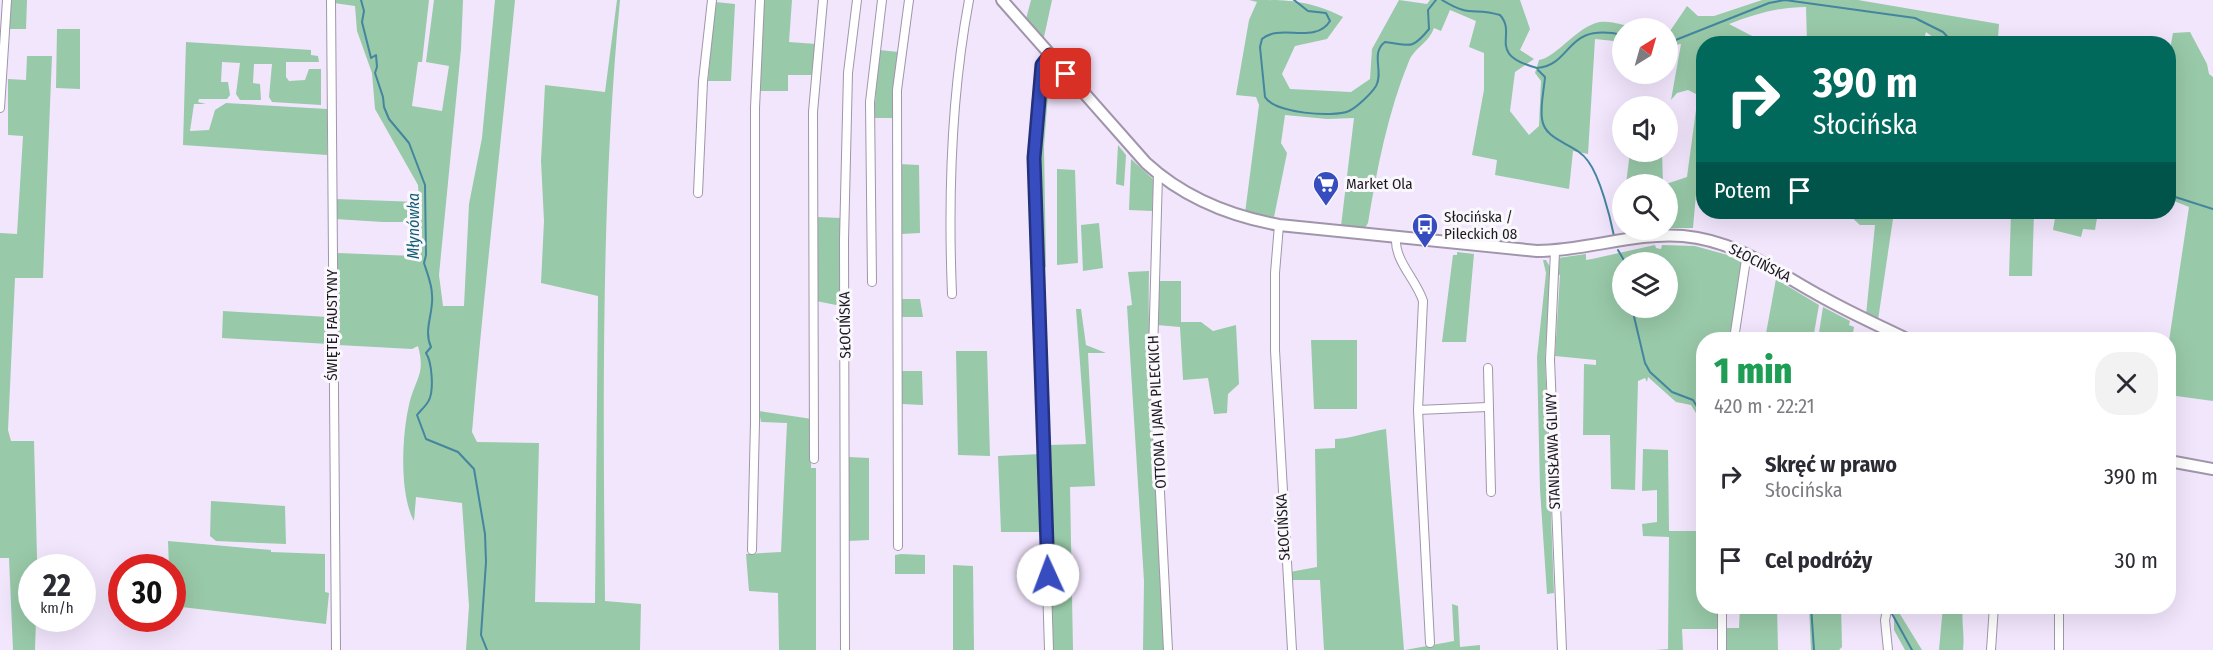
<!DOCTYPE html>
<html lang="pl">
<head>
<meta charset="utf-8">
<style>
	:root { --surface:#fff; --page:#f2f2f3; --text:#2b2b33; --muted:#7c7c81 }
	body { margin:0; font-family:"Fira Sans Condensed",sans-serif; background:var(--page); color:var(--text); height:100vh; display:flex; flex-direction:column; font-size:22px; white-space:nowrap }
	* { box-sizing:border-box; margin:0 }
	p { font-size:20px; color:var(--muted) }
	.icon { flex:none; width:33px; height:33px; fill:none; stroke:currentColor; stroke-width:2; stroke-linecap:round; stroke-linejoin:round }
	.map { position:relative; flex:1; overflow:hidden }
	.side { position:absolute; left:1696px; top:332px; width:480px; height:282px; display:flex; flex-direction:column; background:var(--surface); border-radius:24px; box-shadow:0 6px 24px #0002 }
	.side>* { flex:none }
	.top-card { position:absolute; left:1696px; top:36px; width:480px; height:183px; border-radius:24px; box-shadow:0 6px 24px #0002; background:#00695c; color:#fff; overflow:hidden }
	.needle { width:39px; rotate:37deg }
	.controls { position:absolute; left:1612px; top:18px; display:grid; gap:12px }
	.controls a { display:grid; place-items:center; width:66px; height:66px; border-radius:50%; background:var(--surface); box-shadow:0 6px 24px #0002; font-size:30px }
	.speed { position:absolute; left:18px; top:554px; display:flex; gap:12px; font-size:30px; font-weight:700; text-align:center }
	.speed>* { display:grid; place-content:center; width:78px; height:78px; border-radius:50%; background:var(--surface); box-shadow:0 6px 24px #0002; line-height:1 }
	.speed small { font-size:15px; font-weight:400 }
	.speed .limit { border:9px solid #d22; background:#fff; color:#111 }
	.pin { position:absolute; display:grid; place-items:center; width:51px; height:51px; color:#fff; margin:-26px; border-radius:12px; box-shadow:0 3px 9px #0006 }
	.me { position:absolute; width:66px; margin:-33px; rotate:358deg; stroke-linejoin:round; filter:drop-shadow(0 0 4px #0008) }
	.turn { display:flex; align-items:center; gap:21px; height:126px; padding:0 18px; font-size:27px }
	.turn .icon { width:78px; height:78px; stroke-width:2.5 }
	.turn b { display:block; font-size:42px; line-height:51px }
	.then { display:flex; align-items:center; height:57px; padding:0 18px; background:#0003; gap:12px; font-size:22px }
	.round { display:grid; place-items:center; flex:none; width:63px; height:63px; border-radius:24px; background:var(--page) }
	.overview { display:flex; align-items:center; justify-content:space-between; height:102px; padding:0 18px }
	h1 { font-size:36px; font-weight:800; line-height:45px; color:#1e9e55 }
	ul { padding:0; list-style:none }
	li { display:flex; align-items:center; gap:18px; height:84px; padding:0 18px }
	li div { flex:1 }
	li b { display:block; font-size:22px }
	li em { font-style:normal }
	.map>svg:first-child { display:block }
</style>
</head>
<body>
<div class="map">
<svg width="2213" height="650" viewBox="0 0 2213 650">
	<rect width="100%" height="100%" fill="#f2e6fd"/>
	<g fill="#98c9a8" fill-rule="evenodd">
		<polygon points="10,0 27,0 26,29 10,29"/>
		<path d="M334 0H429L422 62H418L412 106 442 111 449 66 426 62 434 0H463L461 49 439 275 443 306H464L469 204 482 138 495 0H515C501 144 484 288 472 432L477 442 539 443 535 602 595 603 598 296 541 283 544 221 541 161 545 85 605 92 617 0H620C601 199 603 401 605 601L641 604 640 650H466L469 606 462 503 416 497 414 521C399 494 402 435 409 405 415 378 426 375 418 346L412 349 338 345 336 342 338 253 414 256 418 222H383L335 219V199L419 202 422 199 419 200 418 185 375 109 372 73 357 31 355 6 334 3Z"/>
		<polygon points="764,0 792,0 789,42 816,44 813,75 788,75 788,91 760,91"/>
		<polygon points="1031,0 1052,0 1044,37 1041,38 1026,19"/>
		<path d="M1249 0C1289 0 1308 0 1343 17L1327 39 1295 46 1282 74 1290 89 1351 92 1370 79 1372 49 1399 0 1427 4 1430 0H1520L1530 29 1520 50 1534 59 1515 72 1510 111 1529 135 1539 126 1541 81 1535 73 1539 60C1556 58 1577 26 1600 22 1611 20 1628 27 1639 28H1623V42L1595 39 1588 154 1573 151 1569 189 1495 175 1497 160 1472 155 1484 90V53L1469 47 1476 21 1450 10 1441 31 1434 28C1428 44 1415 47 1409 61 1388 112 1377 168 1368 223L1365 228 1341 226 1354 118 1327 119 1285 115 1281 143 1287 153 1274 217 1245 213 1259 105 1256 97 1236 95 1249 20 1257 2Z"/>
		<path d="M1762 0H1858L1999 24 1998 38 2020 43H1941L1926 32 1923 43H1878L1877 39H1847L1846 43H1807L1806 7C1778 7 1756 14 1729 24L1756 38 1761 43 1704 44V136H1701L1693 228H1668L1666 184 1687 177 1698 95 1688 90 1677 93 1671 100 1681 44 1668 46V34L1687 6 1698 16H1714Z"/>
		<polygon points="715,2 735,4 731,81 708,81"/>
		<polygon points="57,29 80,29 80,89 56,88"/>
		<polygon points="2190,32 2207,64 2209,74 2213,77 2213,401 2169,395 2169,341 2189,207 2169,199 2169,55 2173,33"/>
		<polygon points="186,42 311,50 311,55 318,56 319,62 286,62 286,77 289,81 305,80 309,69 321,69 321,105 272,102 269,97 272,64 254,64 253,83 260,84 261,100 240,100 236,94 240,63 222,62 221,82 228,82 230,95 227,99 199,99 198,102 206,104 194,104 190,131 209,130 215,110 226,103 327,109 327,155 183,145"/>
		<polygon points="879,50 899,52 894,118 874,118"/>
		<polygon points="27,56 52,56 43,278 15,278 8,430 11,441 34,441 37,557 37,567 32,567 32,618 36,618 35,650 13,650 9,558 0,558 0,233 17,234 23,136 8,135 8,79 26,80"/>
		<polygon points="1046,66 1050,68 1044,146 1046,267 1039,267 1039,151"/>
		<polygon points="1118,145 1126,155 1124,186 1116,184"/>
		<polygon points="1630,152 1662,152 1663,184 1626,184"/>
		<polygon points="1131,159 1154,180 1152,211 1129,210"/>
		<polygon points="899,164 919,165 920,233 901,234"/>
		<polygon points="1057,169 1075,170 1078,263 1057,265"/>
		<polygon points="1846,212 1894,212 1878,320 1866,315 1875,225 1860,225"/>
		<polygon points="2011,212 2034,212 2032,276 2009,276"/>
		<polygon points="2056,212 2098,212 2095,230 2083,229 2081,237 2053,230"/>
		<polygon points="816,217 842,218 841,306 816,301"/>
		<polygon points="1099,223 1103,268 1083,271 1081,225"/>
		<path d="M1655 245 1656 248 1661 249 1662 245 1695 246 1742 259 1730 339H1704V426L1691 405 1676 402 1648 377 1647 382 1645 378 1638 381 1635 490 1611 489 1610 435H1583L1584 364 1596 365V360L1555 356 1560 275 1557 274 1558 258 1586 254V260L1592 259ZM1623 262H1668V308H1623Z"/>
		<polygon points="1457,252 1474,254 1466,342 1442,342 1453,255 1457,255"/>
		<polygon points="1543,260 1546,260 1551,269 1545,358 1554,593 1547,594 1540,489 1537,357 1546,273"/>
		<path d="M1149 271C1147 359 1155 444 1161 531 1163 571 1164 610 1165 650H1143L1144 581 1127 306 1132 305 1128 272Z"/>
		<polygon points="1776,279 1819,305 1813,339 1765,339"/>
		<polygon points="1157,281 1181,281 1181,322 1201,322 1213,331 1236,325 1239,384 1228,394 1227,413 1214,414 1208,378 1183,380 1180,327 1157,325"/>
		<polygon points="900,299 920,299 923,317 901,317"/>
		<polygon points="1823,307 1850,321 1849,325 1854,327 1852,339 1818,339"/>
		<polygon points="1076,309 1081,309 1086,345 1106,353 1088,353 1095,486 1070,487 1073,650 1051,650 1049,445 1086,444"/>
		<polygon points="223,311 328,317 329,344 222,338"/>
		<polygon points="1311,340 1357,340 1357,409 1314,409"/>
		<polygon points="956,351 987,351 990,456 958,455"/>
		<polygon points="900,371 922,371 923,405 902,404"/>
		<polygon points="759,411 812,419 811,468 816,468 816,650 779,650 778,593 749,591 746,554 781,552 787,423 761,422"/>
		<path d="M1386 429 1404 650H1324L1320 580H1291L1290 572 1317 567 1315 449 1335 448V439C1354 438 1367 432 1386 429Z"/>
		<polygon points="1643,449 1668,450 1669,531 1704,531 1704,606 1718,606 1718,629 1682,629 1683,650 1656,650 1668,649 1669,537 1643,536 1642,524 1657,522 1657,490 1642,491"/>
		<polygon points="1041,454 1042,532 1001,532 998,456"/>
		<polygon points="849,457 869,458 869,540 848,541"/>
		<polygon points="211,501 285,506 286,544 216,541 210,536"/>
		<polygon points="168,541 271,550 271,552 325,554 325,592 329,593 326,624 173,606 172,567 169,567"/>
		<polygon points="901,554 925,555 925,574 895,574 895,555"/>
		<polygon points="953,565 973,566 974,650 953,650"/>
		<polygon points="1452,604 1458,606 1460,647 1480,645 1480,650 1405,650 1454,641"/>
		<polygon points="1740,606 1777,606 1778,650 1726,650 1726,628 1739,628"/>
		<polygon points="1809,606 1841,606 1842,647 1839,650 1811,650"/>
		<polygon points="1894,606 1895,606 1922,650 1905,650 1894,630"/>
		<path d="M1943 606H1963C1961 622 1965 635 1963 650H1939Z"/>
	</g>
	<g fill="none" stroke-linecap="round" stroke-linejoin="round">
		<g stroke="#44859f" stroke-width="2">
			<path d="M361 0 364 11 362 22 371 58 376 55 377 67 375 73 383 97 384 107 389 119 409 143 425 185 426 255 424 263C427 273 432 284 432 295 434 312 423 330 431 347L426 353C432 362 434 390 429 400 427 405 420 411 417 415L426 439 458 452 474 469 485 534 486 562 481 635 487 650"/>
			<path d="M1294 0 1308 11 1326 13 1330 21C1315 45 1280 23 1262 39L1260 47 1265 97C1274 113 1333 118 1349 111 1357 107 1371 94 1376 86 1384 72 1370 53 1385 42 1410 45 1411 51 1429 29L1428 10 1436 0"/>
			<path d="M1442 0C1471 18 1473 7 1500 15 1518 35 1485 54 1537 68 1575 64 1563 22 1623 35"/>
			<polyline points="1668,43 1769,3 1785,0 1915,18 1943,32 1954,44"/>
			<path d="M1538 70 1545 77C1544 90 1540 106 1542 119 1545 142 1576 143 1588 161 1600 177 1610 216 1614 236"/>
			<polyline points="2169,195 2213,209"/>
			<polyline points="1618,250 1625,262"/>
			<polyline points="1632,308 1645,363 1650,372 1672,392 1693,400 1704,418"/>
			<polyline points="1811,606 1814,650"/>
			<polyline points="1891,612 1912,650"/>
		</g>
		<g stroke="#a095aa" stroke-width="10">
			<g id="street">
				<polyline points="331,0 336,650"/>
				<polyline points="0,108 7,0"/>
				<polyline points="1158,174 1153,354 1168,650"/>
				<polyline points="698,193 703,81 712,0"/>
				<polyline points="1279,225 1275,273 1275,350 1292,650"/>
				<path d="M1396 237C1394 261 1416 279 1423 301L1418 410 1430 643"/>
				<polyline points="1555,251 1550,360 1562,650"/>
				<polyline points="872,282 870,102 882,0"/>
				<path d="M952 294C948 196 951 96 969 0"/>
				<polyline points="1734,339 1747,253"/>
				<polyline points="1488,368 1491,492"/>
				<polyline points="1418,410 1487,407"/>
				<polyline points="814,459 813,112 823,0"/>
				<polyline points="898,546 897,90 909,0"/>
				<polyline points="752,550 755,422 755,108 760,0"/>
				<polyline points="1722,606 1722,650"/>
				<polyline points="1888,606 1885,620 1888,650"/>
				<polyline points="2059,606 2059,650"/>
				<polyline points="845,650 844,240 848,73 857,0"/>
				<path d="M1049 650 1034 158C1036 129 1033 78 1050 55"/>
				<polyline points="1991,650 1994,606"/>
			</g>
		</g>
		<g stroke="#a095aa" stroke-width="14">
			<g id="secondary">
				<path d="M1002 0 1146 163C1184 198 1230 216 1279 225L1537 251C1586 251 1634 232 1683 236 1739 241 1777 273 1824 298 1851 313 1879 326 1907 339"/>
				<polyline points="2169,461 2213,469"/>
			</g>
		</g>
		<use href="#street" stroke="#fff" stroke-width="8"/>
		<use href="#secondary" stroke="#fff" stroke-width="10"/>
	</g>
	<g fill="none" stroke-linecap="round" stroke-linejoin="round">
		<g stroke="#24317c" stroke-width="15">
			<polyline id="route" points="1048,575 1034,158 1042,65 1050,55 1066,74"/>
		</g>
		<use href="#route" stroke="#374cbe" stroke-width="10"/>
	</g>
	<defs>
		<g id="supermarket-pin" transform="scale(1.35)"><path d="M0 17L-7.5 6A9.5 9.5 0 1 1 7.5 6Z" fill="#374cbe" stroke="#faf8fc"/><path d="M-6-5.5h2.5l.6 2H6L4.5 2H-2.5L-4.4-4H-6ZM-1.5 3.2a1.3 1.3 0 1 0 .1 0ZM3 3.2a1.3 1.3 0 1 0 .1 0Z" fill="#fff"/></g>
		<g id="bus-pin" transform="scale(1.35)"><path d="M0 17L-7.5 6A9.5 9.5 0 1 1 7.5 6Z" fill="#374cbe" stroke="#faf8fc"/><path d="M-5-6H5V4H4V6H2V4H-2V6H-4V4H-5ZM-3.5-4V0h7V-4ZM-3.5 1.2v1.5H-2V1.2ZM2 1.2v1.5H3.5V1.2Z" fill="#fff"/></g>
	</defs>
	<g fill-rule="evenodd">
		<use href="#supermarket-pin" x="1326" y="184"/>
		<use href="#bus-pin" x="1425" y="226"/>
	</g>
	<g text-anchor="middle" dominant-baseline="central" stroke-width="6" stroke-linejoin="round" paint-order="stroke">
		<g font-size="15" fill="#1d1921" stroke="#faf8fc" text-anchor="start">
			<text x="1346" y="184">Market Ola</text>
			<text x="1444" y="217">Słocińska /<tspan x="1444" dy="17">Pileckich 08</tspan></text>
		</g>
		<g font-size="15" fill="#1d1921" stroke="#faf8fc">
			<text transform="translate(1760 263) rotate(27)">SŁOCIŃSKA</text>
			<text transform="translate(332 325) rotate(-90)">ŚWIĘTEJ FAUSTYNY</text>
			<text transform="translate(845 325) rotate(-91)">SŁOCIŃSKA</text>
			<text transform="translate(1157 412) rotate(-93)">OTTONA I JANA PILECKICH</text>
			<text transform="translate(1553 451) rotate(-92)">STANISŁAWA GLIWY</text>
			<text transform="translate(1283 527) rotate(-93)">SŁOCIŃSKA</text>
		</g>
		<g font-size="16" font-style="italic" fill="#115d76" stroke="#faf8fc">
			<text transform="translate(413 226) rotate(-90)">Młynówka</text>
		</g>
	</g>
</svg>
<div class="controls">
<a><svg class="needle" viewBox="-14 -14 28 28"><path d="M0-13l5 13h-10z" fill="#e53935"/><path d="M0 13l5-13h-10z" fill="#7c7c81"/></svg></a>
<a><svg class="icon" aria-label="sound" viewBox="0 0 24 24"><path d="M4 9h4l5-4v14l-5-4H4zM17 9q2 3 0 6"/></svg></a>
<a><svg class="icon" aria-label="search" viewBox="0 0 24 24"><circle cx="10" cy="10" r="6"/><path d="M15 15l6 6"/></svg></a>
<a><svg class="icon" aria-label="layers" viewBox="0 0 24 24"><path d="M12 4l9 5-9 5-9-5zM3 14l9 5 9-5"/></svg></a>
</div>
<div class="speed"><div>22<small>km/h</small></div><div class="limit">30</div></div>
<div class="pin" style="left:1066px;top:74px;background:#d93025"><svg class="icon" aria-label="arrive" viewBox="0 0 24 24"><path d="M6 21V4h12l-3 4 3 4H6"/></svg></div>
<svg class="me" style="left:1048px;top:575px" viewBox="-20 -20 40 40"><circle r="19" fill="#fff"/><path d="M0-13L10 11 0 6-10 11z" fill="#374cbe"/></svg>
<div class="top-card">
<div class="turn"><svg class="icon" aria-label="right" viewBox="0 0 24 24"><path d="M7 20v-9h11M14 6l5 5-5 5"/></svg><div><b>390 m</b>Słocińska</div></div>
<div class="then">Potem<svg class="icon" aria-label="arrive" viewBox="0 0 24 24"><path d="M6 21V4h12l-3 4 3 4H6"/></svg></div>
</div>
<section class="side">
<div class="overview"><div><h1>1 min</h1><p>420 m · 22:21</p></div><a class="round"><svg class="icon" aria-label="close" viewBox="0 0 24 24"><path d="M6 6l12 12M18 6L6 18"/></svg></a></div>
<ul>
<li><svg class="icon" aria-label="right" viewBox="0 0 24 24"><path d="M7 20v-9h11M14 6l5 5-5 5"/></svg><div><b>Skręć w prawo</b><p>Słocińska</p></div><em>390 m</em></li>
<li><svg class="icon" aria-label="arrive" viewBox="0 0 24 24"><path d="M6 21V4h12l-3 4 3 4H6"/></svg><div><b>Cel podróży</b></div><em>30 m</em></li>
</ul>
</section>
</div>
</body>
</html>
